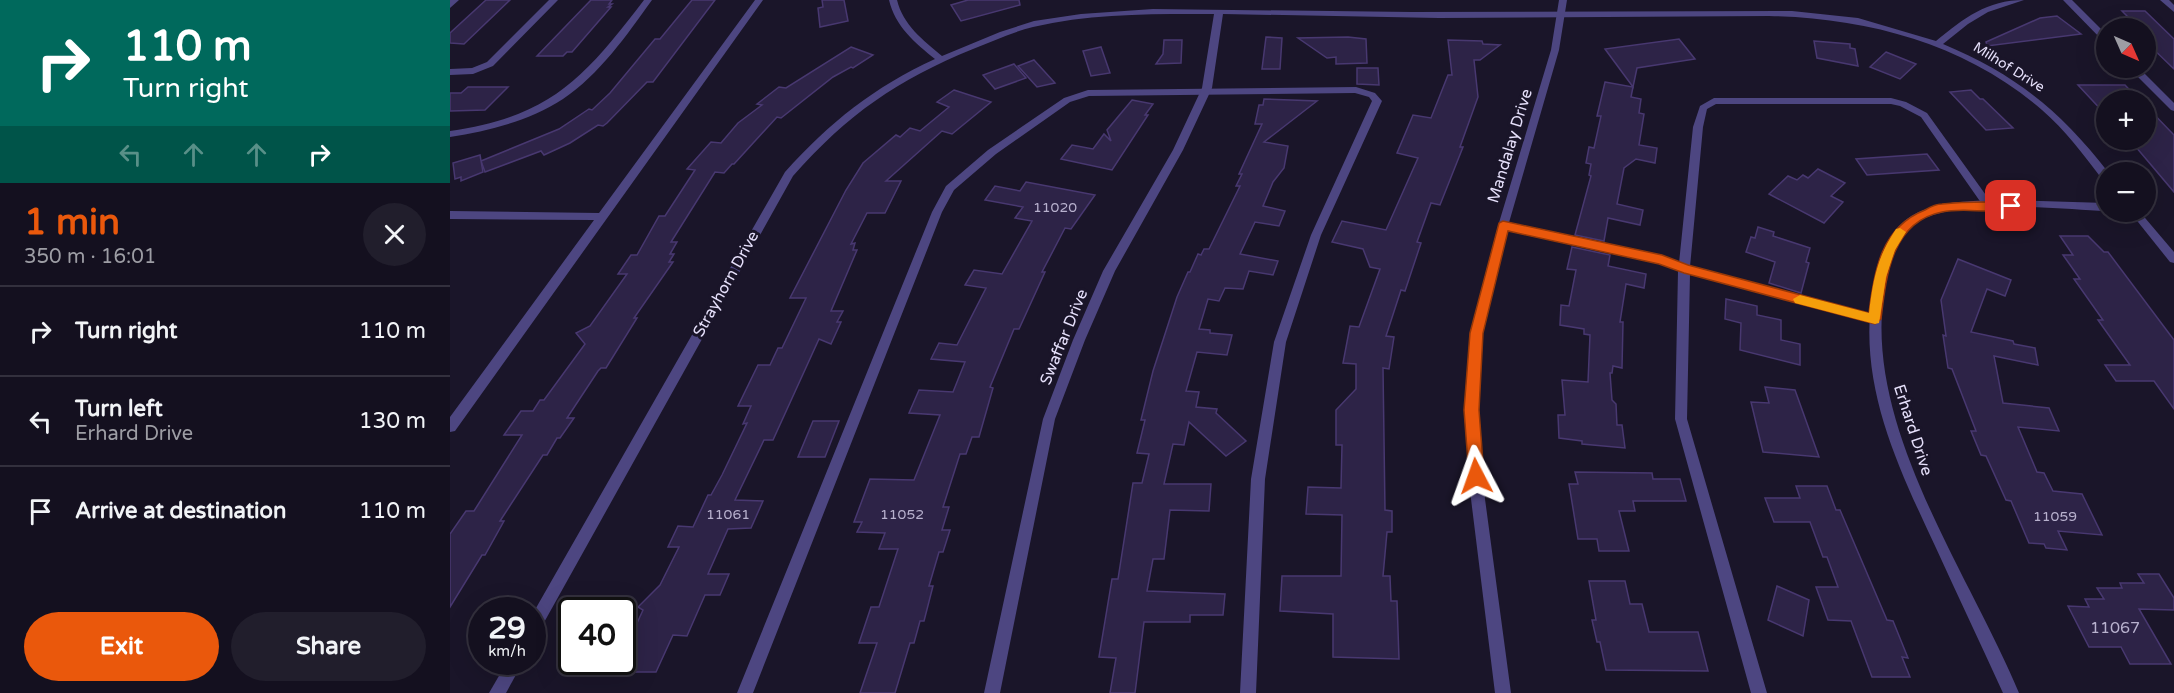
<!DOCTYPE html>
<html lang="en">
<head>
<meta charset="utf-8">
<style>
	:root { --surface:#14101f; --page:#211e2c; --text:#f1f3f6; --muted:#9d9da4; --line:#33303d; --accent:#ea580c }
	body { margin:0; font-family:"Varela Round",sans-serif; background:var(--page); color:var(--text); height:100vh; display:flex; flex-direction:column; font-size:22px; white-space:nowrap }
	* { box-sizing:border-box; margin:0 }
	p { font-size:20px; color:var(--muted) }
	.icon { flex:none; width:33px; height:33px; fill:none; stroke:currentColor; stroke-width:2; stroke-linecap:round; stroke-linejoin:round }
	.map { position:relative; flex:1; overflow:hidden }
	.drawer { display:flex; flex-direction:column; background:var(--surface); width:450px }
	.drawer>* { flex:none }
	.banner { background:#00695c; color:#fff; overflow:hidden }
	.needle { width:39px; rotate:135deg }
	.fabs { position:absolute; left:1646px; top:18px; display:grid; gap:12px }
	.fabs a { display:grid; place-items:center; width:60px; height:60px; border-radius:50%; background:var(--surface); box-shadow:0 6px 24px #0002,0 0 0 2px var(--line); font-size:30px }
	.speed { position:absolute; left:18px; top:597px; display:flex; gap:12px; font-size:30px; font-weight:700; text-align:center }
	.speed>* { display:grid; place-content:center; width:78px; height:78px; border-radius:50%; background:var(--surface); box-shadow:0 6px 24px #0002,0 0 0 2px var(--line); line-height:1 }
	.speed small { font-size:15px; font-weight:400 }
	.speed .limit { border:3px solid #111; border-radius:9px; background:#fff; color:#111 }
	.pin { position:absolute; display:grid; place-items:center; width:51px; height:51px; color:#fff; margin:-26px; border-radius:12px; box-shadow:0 3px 9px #0006 }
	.me { position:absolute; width:66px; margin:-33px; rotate:356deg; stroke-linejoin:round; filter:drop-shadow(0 0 4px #0008) }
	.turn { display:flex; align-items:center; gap:21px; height:126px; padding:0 24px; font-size:27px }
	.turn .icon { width:78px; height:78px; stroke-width:2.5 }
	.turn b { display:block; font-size:42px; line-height:51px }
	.lanes { display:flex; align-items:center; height:57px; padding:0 24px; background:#0003; justify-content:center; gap:30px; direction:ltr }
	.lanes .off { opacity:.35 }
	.round { display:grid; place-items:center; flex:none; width:63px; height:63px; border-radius:32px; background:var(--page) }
	.head { display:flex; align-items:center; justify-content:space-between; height:102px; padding:0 24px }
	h1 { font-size:36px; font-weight:700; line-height:45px; color:var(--accent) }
	.primary-button { display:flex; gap:12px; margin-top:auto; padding:12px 24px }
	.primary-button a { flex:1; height:69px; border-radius:36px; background:var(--accent); color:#fff; font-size:24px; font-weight:700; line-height:69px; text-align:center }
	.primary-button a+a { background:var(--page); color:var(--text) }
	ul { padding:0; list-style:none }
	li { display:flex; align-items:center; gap:18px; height:90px; padding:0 24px; border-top:2px solid var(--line) }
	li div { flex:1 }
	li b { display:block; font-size:22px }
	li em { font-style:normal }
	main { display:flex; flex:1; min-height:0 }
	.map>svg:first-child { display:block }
</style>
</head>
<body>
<main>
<section class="drawer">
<div class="banner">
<div class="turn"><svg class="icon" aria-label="right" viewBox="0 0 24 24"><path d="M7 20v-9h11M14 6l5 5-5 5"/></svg><div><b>110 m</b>Turn right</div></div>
<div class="lanes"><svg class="icon off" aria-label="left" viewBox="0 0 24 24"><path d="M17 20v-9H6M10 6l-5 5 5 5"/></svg><svg class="icon off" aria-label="ahead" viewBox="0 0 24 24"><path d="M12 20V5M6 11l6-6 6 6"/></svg><svg class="icon off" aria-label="ahead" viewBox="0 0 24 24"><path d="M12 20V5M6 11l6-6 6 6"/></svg><svg class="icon" aria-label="right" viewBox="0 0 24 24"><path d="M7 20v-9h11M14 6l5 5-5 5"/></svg></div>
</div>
<div class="head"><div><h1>1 min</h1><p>350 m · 16:01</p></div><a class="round"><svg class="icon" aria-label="close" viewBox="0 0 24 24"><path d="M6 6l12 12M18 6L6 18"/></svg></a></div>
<ul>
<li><svg class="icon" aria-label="right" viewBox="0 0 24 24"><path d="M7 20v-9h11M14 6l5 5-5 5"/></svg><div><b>Turn right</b></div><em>110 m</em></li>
<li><svg class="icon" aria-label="left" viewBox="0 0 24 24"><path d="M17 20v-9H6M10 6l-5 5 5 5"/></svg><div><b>Turn left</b><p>Erhard Drive</p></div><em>130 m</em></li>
<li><svg class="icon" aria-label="arrive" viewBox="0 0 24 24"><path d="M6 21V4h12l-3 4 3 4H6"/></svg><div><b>Arrive at destination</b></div><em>110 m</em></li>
</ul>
<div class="primary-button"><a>Exit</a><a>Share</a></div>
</section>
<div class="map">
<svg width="1724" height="693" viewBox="0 0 1724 693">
	<rect width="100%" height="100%" fill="#1a1529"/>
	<g fill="#2d2347" stroke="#483870" stroke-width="1.5">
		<polygon points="36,0 60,0 14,44 0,43 0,33"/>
		<polygon points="141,0 162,0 159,4 162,4 158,7 161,7 122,52 117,52 113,56 87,56"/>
		<polygon points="242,0 265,0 203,82 197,82 157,123 153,126 148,125 120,143 94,155 91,151 35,172 31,161 109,129 139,109 142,110 160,93 205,39 210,39"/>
		<polygon points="372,0 394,0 398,21 370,27 368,8 373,7"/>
		<polygon points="518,0 569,0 570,5 511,21 501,5"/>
		<polygon points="1672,11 1695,11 1724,39 1724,69 1695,41 1695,28 1689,28"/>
		<polygon points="1607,16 1631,34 1537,46 1536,42 1590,18"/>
		<polygon points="816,37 832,38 830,69 812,69"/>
		<polygon points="898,37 916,39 917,63 886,64 886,57 877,58 848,38"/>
		<polygon points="1229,39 1245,59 1187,68 1183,87 1155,49"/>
		<polygon points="714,40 732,40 731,63 706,64 713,54"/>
		<polygon points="998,40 1032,41 1033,44 1050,45 1030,60 1024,60 1028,97 1010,147 1013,147 990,205 981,203 967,242 971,243 955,291 951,290 936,336 944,337 939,369 933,368 935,510 942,511 942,532 937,532 933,576 940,576 941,601 947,601 949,659 883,657 883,614 830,611 832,576 891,576 892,515 856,514 858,487 891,488 892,445 886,445 886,410 906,389 906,364 893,363 900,326 909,327 930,269 920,267 913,249 882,242 892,221 936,230 968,158 947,153 963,115 981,118 998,75 1002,75"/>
		<polygon points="1364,41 1400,44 1400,48 1405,49 1408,66 1367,58"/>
		<polygon points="401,47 423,55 403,68 401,67 383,77 331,118 327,117 284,164 282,164 274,173 265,172 221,242 227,242 220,254 224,254 219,262 223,262 184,318 187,318 156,368 151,368 148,371 117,418 124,418 110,438 107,438 97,455 93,455 50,521 54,521 35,555 32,555 0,607 0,534 16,511 24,511 72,435 54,435 71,411 83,411 90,400 94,400 135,344 126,333 140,326 177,274 168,274 181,255 187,255 209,216 215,216 245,170 237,169 261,142 271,143 288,123 312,105 307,104 329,87 336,88"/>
		<polygon points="651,47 660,73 641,76 633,51"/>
		<polygon points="1436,52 1466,64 1450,79 1420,67"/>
		<polygon points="584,60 605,83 587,87 568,66"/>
		<polygon points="564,64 576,78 545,89 533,75"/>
		<polygon points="907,68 928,68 929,85 907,84"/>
		<polygon points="1155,82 1183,87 1181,97 1191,99 1189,113 1194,114 1189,145 1207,148 1205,163 1186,159 1174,168 1167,204 1193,210 1190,225 1158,218 1154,241 1125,235 1141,176 1139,175 1141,164 1136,163 1139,147 1144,148 1151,116 1147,116"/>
		<polygon points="1628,85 1675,85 1689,100 1656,100 1656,115"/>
		<polygon points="18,87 58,87 35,110 0,111 0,93 11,93"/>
		<polygon points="504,90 541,102 502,134 492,131 436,181 451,181 435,213 417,213 401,244 405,243 403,250 407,250 381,311 393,311 387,322 391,322 381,344 369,339 323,440 314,440 285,500 313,501 301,528 278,529 258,574 279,574 270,595 255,595 237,636 223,635 206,672 172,672 172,643 177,633 182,634 193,610 188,607 210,585 229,547 218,547 228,526 243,527 258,495 261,495 272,475 297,423 293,424 301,406 288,406 308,365 320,365 328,348 332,348 356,298 340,298 396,190 413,163 446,135 450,137 460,128 470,131 499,107 487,102"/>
		<polygon points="1521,90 1530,99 1533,99 1563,128 1536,130 1500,92"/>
		<polygon points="814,99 867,101 814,142 838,146 834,168 823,182 813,206 835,211 829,226 805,222 790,254 828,261 823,275 799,271 793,289 775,288 769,301 758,299 749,329 760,330 760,333 782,335 777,355 747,352 736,391 749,392 746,407 767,409 766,413 796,441 776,456 739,422 734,445 723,444 714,484 761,484 759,511 720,510 714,559 703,559 697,591 775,594 773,615 740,615 740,622 694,622 685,693 660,693 666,658 649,657 662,579 668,579 683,483 692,483 699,454 687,453 695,420 691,420 703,371 727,297 738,272 740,272 748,254 751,255 754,249 759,249 790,186 786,186 792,174 789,174 812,124 805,124 809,105 813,105"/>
		<polygon points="682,100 703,104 695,115 698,115 662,170 611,159 622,145 643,149 654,134 661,141 657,130"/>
		<polygon points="1695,105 1724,135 1724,192 1680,140 1695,140"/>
		<polygon points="1477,154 1489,170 1417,175 1406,159"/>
		<polygon points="30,155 33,172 11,181 11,177 5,179 3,163"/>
		<polygon points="1368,169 1395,183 1381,196 1393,202 1374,223 1319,194 1338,176 1347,180 1353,175 1358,178"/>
		<polygon points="576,182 645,195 621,229 615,228 592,272 595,272 569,329 564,329 540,387 543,388 529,437 522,437 516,454 510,454 493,507 499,507 492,530 500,530 493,552 489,552 479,586 483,586 474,621 470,621 464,643 460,643 445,693 410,693 427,643 409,643 421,607 429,607 448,549 429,549 435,533 407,532 412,522 404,522 420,479 464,480 490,415 459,413 469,390 503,392 515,362 481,359 489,343 507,345 536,288 515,285 524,270 552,274 582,221 565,218 573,207 535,200 545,186 570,191"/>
		<polygon points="1308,227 1324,232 1323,236 1360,248 1356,262 1359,263 1351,293 1319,283 1325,262 1296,252 1301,237 1305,238"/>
		<polygon points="1610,236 1638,236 1654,252 1658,252 1724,340 1724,409 1704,381 1666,381 1655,365 1680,365 1648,320 1653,320 1624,279 1630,279 1613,255 1623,255"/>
		<polygon points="1122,247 1160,255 1158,266 1196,274 1194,288 1176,284 1170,322 1173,322 1172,368 1163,366 1162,373 1160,373 1162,400 1166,404 1167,425 1172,425 1175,448 1132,444 1132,441 1109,438 1108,415 1115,415 1112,380 1138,382 1140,335 1134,334 1134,329 1110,325 1111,305 1119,306 1126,270 1117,269"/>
		<polygon points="1508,259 1561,280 1555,296 1537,289 1521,332 1563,341 1564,344 1585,348 1588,365 1544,356 1553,403 1599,408 1609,431 1568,427 1587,472 1594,473 1603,491 1632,494 1652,535 1608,531 1617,550 1596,548 1594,544 1579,543 1561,501 1556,500 1536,456 1531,455 1521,431 1526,431 1502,369 1498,368 1493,335 1496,336 1491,300"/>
		<polygon points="1276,299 1307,306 1307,315 1331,320 1331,340 1350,344 1350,365 1290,350 1291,323 1275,319"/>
		<polygon points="1315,387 1345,390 1369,457 1313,452 1301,402 1319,403"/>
		<polygon points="363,421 389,421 375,457 348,457"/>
		<polygon points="1125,472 1202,473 1203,479 1230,479 1236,501 1183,501 1185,511 1169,511 1179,551 1149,551 1147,539 1128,539 1119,484 1128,484"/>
		<polygon points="1346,486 1377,486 1386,510 1390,510 1437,620 1443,621 1458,658 1452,657 1460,677 1422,677 1401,621 1378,620 1366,587 1388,587 1377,557 1373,557 1360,522 1324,522 1315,498 1350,498"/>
		<polygon points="1688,574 1709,574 1724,598 1724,610 1689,609 1721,664 1680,664 1671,647 1639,647 1618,606 1639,607 1635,599 1654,599 1647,588 1672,588 1670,583 1694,583"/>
		<polygon points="1139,581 1175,581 1180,604 1192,604 1199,632 1248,632 1258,671 1156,670 1150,642 1147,642 1142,620 1146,620"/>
		<polygon points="1327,586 1359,600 1353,636 1318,620"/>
	</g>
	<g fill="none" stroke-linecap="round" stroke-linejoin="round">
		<g fill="#4d4681" fill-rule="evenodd">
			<polygon points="99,0 108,0 43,66 23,74 0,75 0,69 22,68 37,62"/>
			<polygon points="305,0 313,0 5,431 0,432 0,417 144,220 0,219 0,211 149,213"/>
			<polygon points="1613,0 1622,0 1656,34 1656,42 1653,41"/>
			<polygon points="1679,68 1689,68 1724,103 1724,111 1721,110"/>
			<polygon points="906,87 925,93 932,101 871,235 836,342 815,479 806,693 790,693 801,479 824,342 861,235 922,101 919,97 905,93 639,96 620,102 546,154 504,190 492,212 303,693 287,693 482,212 496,186 538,150 614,98 638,90"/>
			<polygon points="1264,98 1441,98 1456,102 1477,113 1543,205 1538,209 1534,207 1471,117 1450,106 1441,104 1266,104 1257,109 1253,127 1240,267 1425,315 1431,319 1425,323 1240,274 1237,419 1317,693 1301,693 1225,419 1228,271 1210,263 1053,230 1048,226 1053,222 1212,256 1229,263 1243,127 1250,106"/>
		</g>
		<g fill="#4d4681" fill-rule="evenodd">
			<polygon points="0,0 9,0 0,8"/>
			<path d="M194 0H202C177 35 149 75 113 99 79 121 39 131 0 137V131C102 116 134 78 194 0Z"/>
			<path d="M439 0H447C453 25 473 40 492 56L550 32 584 21 631 14 703 9 962 12 1342 11 1408 18 1486 41C1514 18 1537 0 1574 0L1538 12 1518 24 1493 44C1565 74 1611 111 1658 172H1656V180L1652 179C1634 155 1615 130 1592 110 1516 44 1418 18 1319 16L989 18 773 14 762 88 733 150 665 271 635 340 605 419 550 693H534L593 419 623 340 653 271 723 150 752 88 764 14C704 14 642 13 583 27 563 32 543 41 523 49 447 80 398 114 343 176L87 635 82 637V615L335 172C380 122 424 87 485 59 465 43 445 26 439 0Z"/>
			<polygon points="1710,0 1719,0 1724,5 1724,12"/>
			<path d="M1559 200 1656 203V211C1607 209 1514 198 1471 220 1449 231 1441 258 1436 281 1408 420 1517 568 1569 693H1553C1531 645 1508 596 1486 548 1445 460 1404 377 1425 278 1430 257 1439 232 1457 219 1484 199 1527 201 1559 200Z"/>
			<polygon points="1680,212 1690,212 1724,252 1724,263 1720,262"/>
			<polygon points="57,662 73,662 56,693 39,693"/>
		</g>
		<polygon fill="#4d4681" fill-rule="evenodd" points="1109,0 1117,0 1109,50 1058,226 1032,333 1028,410 1035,499 1061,693 1045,693 1021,499 1016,410 1020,333 1048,226 1101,50"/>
	</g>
	<path fill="#ea580c" stroke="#983908" stroke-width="1.5" d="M1561 202 1566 203V208C1542 215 1516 207 1492 212 1441 222 1436 277 1431 319L1425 324 1234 273 1209 264 1058 231 1033 333 1029 410 1034 476 1032 481 1026 483 1021 481 1019 476 1014 410 1020 333 1049 223 1053 221 1212 255 1238 265 1419 313C1424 271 1431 227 1475 210 1480 207 1486 204 1492 204 1515 201 1538 202 1561 202Z"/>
	<path fill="#f59e0b" d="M1450 228 1456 232 1445 250 1436 277 1429 323 1425 324 1345 303 1343 299 1350 295 1419 313C1423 280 1427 257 1446 229Z"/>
	<g text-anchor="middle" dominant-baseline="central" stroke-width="6" stroke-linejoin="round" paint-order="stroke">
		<g font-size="14" fill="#e6e0fb" stroke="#1a1529">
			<text transform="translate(1559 67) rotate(32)">Milhof Drive</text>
		</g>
		<g font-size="14" fill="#b8b1ce">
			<text x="605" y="207">11020</text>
			<text x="278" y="514">11061</text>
			<text x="452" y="514">11052</text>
			<text x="1605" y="516">11059</text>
		</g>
		<g font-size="16" fill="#e6e0fb" stroke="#1a1529">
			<text transform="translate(1060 146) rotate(-73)">Mandalay Drive</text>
			<text transform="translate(276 284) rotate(-61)">Strayhorn Drive</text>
			<text transform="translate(614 337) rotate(-68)">Swaffar Drive</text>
			<text transform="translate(1463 430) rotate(72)">Erhard Drive</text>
		</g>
		<g font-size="16" fill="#b8b1ce">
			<text x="1665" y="628">11067</text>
		</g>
	</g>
</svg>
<div class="fabs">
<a><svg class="needle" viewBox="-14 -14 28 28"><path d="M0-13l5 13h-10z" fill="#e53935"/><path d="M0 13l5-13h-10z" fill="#9d9da4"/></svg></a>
<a>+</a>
<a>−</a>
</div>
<div class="speed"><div>29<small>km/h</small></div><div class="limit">40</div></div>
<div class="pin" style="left:1561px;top:206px;background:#d93025"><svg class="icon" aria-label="arrive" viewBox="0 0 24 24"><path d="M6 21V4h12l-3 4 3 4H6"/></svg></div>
<svg class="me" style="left:1026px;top:476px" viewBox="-20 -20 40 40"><path d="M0-17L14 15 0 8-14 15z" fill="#ea580c" stroke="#fff" stroke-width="4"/></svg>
</div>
</main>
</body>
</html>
